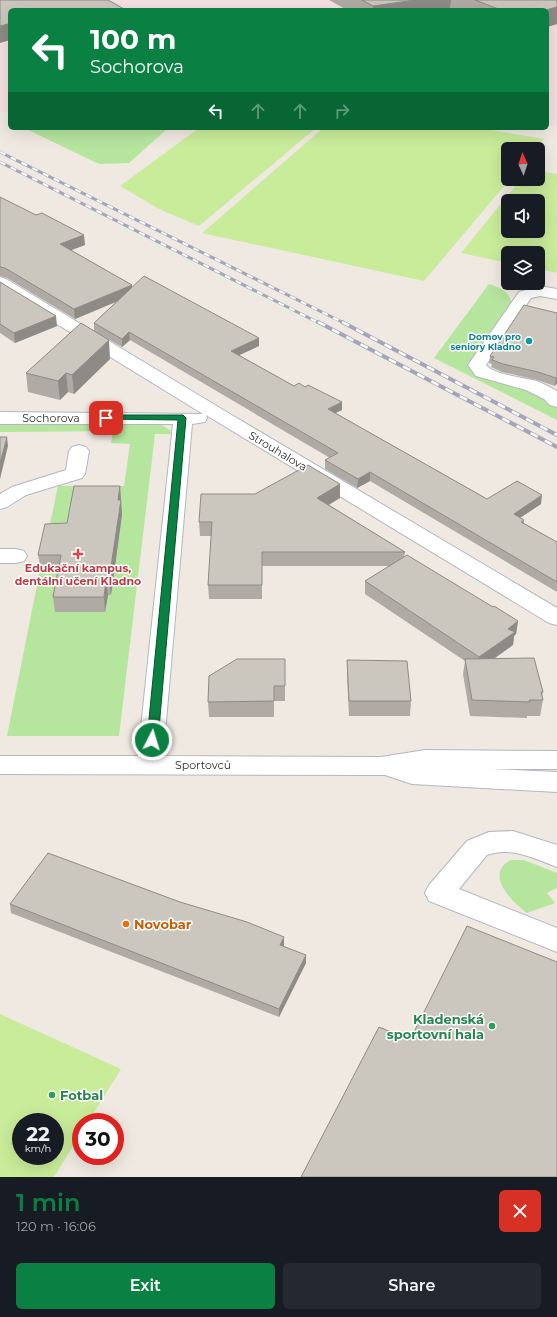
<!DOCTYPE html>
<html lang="en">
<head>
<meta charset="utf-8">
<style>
	:root { --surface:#171b24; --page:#242831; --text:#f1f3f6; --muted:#9ea1a6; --accent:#0b8043 }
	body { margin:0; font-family:Montserrat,sans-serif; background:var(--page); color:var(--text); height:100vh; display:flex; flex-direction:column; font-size:15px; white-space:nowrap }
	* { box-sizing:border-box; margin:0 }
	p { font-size:13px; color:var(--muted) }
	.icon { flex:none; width:22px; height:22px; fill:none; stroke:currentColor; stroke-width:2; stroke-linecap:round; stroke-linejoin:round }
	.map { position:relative; height:1177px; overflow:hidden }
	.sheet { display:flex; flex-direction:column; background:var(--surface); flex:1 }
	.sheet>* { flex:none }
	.hud { position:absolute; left:8px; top:8px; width:541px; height:122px; border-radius:6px; box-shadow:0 4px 16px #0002; background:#0b8043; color:#fff; overflow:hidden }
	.needle { width:26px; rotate:357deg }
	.tools { position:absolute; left:501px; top:142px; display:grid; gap:8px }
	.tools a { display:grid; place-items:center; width:44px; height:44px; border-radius:6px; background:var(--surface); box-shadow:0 4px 16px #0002; font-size:20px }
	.speed { position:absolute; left:12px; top:1113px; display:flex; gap:8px; font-size:20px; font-weight:700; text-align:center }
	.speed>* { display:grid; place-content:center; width:52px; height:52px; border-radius:50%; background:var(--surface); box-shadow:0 4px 16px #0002; line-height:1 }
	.speed small { font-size:10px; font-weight:400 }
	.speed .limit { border:6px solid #d22; background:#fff; color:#111 }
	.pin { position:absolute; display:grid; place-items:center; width:34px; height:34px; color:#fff; margin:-17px; border-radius:8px; box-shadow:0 2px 6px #0006 }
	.me { position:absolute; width:44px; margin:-22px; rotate:5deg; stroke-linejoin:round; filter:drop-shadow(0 0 3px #0008) }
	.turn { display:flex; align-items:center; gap:14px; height:84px; padding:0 16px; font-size:18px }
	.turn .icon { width:52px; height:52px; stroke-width:2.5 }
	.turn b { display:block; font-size:28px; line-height:34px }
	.lanes { display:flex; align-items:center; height:38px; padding:0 16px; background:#0003; justify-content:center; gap:20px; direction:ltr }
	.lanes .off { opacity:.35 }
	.round { display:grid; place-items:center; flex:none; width:42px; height:42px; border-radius:6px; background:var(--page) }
	.summary { display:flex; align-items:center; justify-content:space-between; height:68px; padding:0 16px }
	h1 { font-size:24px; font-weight:600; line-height:30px; color:var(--accent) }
	.primary-button { display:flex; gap:8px; margin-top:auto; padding:8px 16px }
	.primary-button a { flex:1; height:46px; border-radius:6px; background:var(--accent); color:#fff; font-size:16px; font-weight:600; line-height:46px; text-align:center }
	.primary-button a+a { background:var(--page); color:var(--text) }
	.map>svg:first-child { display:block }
</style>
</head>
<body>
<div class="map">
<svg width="557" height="1177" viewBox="0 0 557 1177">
	<rect width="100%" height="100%" fill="#efe9e1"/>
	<polygon fill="#f5dfe0" points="0,0 557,0 557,126 547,124 547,10 10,10 10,111 0,112"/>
	<g fill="#b6e59e">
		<polygon points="24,128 168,128 129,163 99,164"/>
		<path d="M489 284C499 287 511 292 511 304L470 361 469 368C479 380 502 380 516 384 532 390 545 397 557 407V420L434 358Z"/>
		<polygon points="0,424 155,424 162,425 170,430 171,434 155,434 119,736 7,736 40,570 63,570 108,595 111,595 122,515 68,538 47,538 58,486 124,486 130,444 111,443 113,431 0,432"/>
		<path d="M511 860H524L557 873V888L547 893 555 903 527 913C513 903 483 874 511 860Z"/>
	</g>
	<g fill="#c9ec9a" fill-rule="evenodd">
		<polygon points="199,128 316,128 199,226 159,209 120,186"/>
		<polygon points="323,128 479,128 544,139 535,149 508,149 508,179 510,179 424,281 202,233"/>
		<path d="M538 171 557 174V273L538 269V253H508V263L461 253 521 179H538ZM508 201H538V231H508Z"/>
		<path d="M0 1014 121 1069 88 1122H81V1133L54 1177H0ZM21 1122H55V1156H21Z"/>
	</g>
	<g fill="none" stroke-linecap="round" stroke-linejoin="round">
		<g stroke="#b4b7c1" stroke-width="2">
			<g id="minor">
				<polygon points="0,277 6,279 230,414 557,608 557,625 549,623 206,415 207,418 205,422 192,424 163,756 381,757 425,750 557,751 557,769 491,769 557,772 557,792 412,784 385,775 0,774 0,756 138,756 173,424 0,424 0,412 203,414 0,289"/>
				<path d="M540 286 557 289V299L540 296 531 298 486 365C492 374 525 378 537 381 544 384 550 387 557 391V407L550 405 544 399 526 390 476 376 468 365 519 292Z"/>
				<polygon points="79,445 86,447 89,451 85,474 82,478 26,495 7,507 0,509 0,494 12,487 66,470 69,451 72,447"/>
				<polygon points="0,549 16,549 24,551 27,556 24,561 16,563 0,563"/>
				<path d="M513 831 557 845V867C535 859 510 846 487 855L459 889 557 928V952L429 901 425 893 429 885 467 841 489 832Z"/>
			</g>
		</g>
		<use href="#minor" fill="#fff" fill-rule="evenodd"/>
		<g stroke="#a3a6b8" stroke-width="3">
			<g id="rail-far1">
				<polyline points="0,152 344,323"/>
				<polyline points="0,162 319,323"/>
			</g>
		</g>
		<g stroke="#a3a6b8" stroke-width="4">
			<g id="rail">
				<polyline points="318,322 557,447"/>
				<polyline points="342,322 557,435"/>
			</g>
		</g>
		<use href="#rail-far1" stroke="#fff" stroke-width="2" stroke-dasharray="6" stroke-linecap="butt"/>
		<use href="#rail" stroke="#fff" stroke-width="2.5" stroke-dasharray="8" stroke-linecap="butt"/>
	</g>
	<g fill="#afaba4">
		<polygon points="0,0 10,10 10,40"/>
		<polygon points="329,0 557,0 557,24 547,27 547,10 454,10 450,8 444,10 347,10"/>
		<polygon points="0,197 85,245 71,250 132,285 132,287 259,346 239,355 294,386 342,410 335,413 487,499 541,504 520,518 524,520 524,523 557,542 557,592 370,481 357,488 325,469 325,460 330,458 130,340 122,347 94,331 94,323 116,302 75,319 7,278 0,276"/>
		<polygon points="0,282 57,326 15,343 0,333"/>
		<polygon points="557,313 557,383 555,386 537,380 502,372 491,367 492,364 489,363 490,356"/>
		<polygon points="110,359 74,394 68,392 60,400 28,392 26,373"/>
		<polygon points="340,484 340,498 329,505 405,552 404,557 493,607 518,621 516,634 514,636 513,645 494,659 543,692 542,697 543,700 540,716 527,716 527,718 470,716 463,674 465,661 365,594 365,581 390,566 262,566 262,599 209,599 208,585 211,536 200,536 199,522 255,494"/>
		<polygon points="120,486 122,515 111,595 108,595 105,612 55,612 53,597 58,570 41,570 38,555 67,523"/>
		<polygon points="347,660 411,701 410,716 349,716 347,675"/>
		<polygon points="209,676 285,686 285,701 274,701 274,717 209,717 208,702"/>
		<polygon points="180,902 284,937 284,945 283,947 306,963 279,1017 11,913 10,904"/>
	</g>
	<g fill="#8e8b86">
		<polygon points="415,0 451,0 450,8 444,10 373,10 373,6"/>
		<polygon points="557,7 557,24 547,27 547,10 546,10"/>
		<polygon points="8,24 10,40 0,43 0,26"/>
		<polygon points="84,235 85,245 61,254 60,244"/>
		<polygon points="132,285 132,295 75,319 74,309"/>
		<polygon points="56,316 57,326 15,343 14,333"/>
		<polygon points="129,332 130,340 122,347 122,339"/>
		<polygon points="259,338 259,346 231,359 231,351"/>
		<polygon points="109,340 110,359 74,394 72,375"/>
		<polygon points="66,373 68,392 60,400 58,381"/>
		<polygon points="557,377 557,383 555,386 556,378"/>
		<polygon points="342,402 342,410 327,417 328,409"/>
		<polygon points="7,437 8,446 0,479 0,463"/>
		<polygon points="370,472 370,481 357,488 358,479"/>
		<polygon points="340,484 340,498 317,511 317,498"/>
		<polygon points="120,486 122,515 111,595 109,580 118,500"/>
		<polygon points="542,495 541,504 512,523 514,514"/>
		<polygon points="106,580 108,595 105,612 104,597"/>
		<polygon points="518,621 516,634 514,636 513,645 477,670 479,657 508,629"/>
		<polygon points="284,937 284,945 280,953 280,945"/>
		<polygon points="306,955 306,963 279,1017 279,1009"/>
	</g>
	<g fill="#cbc7bf" stroke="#8e8b86">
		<polygon points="0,0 108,0 126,10 10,10 10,25 8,24 0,26"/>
		<polygon points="362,0 415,0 373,6"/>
		<polygon points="475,0 557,0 557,7 546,10 501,10"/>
		<polygon points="0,197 36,215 42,213 84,235 60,244 132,285 74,309 5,268 0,267"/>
		<polygon points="144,276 259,338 231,351 294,386 299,383 305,387 308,385 342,402 328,409 487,499 517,481 542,495 514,514 524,520 521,522 557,542 557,582 370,472 358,479 325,460 338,453 129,332 122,339 94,323"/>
		<polygon points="0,282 56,316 14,333 0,324"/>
		<polygon points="524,305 557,313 557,377 556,378 538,372 503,364 492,360 494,357 490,356"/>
		<polygon points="81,323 109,340 72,375 66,373 58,381 26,373"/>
		<polygon points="0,437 7,437 0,463"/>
		<polygon points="308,465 340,484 317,498 405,552 262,552 262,585 208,585 212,522 199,522 201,494 255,494"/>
		<polygon points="74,486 120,486 118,500 121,500 109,580 106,580 104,597 53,597 61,555 38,555 45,524 67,523"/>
		<polygon points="407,555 493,607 494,606 518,621 508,629 515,632 479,657 365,581"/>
		<polygon points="534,658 543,692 541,692 543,700 529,700 530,702 472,700 465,659"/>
		<polygon points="237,659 285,659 285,686 274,686 274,701 208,702 209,676"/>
		<polygon points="347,660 407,661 411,701 349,701"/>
		<polygon points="48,853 180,902 247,922 284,937 280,945 306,955 279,1009 10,904"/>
		<polygon points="467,926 557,962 557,1177 301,1177 379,1027 410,1040"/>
	</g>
	<polygon fill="#0b8043" stroke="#07532c" points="106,415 183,415 186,418 158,740 156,742 149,742 147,740 178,420 104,419 104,416"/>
	<circle fill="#0f9aa8" stroke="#fff" stroke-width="1.5" cx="529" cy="341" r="4"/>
	<path fill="#e0444e" stroke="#fff" stroke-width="1.5" d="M76 548h4v4h4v4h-4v4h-4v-4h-4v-4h4z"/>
	<circle fill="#e8710a" stroke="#fff" stroke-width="1.5" cx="126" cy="924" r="4"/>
	<g fill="#2e9e5b" stroke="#fff" stroke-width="1.5">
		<circle cx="492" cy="1026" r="4"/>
		<circle cx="52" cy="1095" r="4"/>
	</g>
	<g text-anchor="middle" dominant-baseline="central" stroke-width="3" stroke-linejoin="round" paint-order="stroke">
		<g font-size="9" font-weight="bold" fill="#0d838f" stroke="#fff" text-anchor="end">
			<text x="521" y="336">Domov pro<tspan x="521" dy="10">seniory Kladno</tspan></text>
		</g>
		<g font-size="11" fill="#2e2e2e" stroke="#fff">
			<text x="51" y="418">Sochorova</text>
			<text transform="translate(278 451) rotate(31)">Strouhalova</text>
			<text x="203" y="765">Sportovců</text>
		</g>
		<g font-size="11" font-weight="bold" fill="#be3a42" stroke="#fff">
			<text x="78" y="568">Edukační kampus,<tspan x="78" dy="13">dentální učení Kladno</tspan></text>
		</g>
		<g font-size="13" font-weight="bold" fill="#c56008" stroke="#fff" text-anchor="start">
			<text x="134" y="924">Novobar</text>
		</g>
		<g font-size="13" font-weight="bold" fill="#27864d" stroke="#fff" text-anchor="end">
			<text x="484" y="1019">Kladenská<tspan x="484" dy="15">sportovní hala</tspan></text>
			<text x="60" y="1095" text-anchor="start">Fotbal</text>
		</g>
	</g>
</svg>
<div class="tools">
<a><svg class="needle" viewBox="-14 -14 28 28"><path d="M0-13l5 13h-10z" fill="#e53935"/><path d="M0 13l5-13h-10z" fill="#9ea1a6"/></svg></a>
<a><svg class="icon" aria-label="sound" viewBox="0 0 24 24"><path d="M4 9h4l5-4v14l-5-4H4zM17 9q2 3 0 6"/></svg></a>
<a><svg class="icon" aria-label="layers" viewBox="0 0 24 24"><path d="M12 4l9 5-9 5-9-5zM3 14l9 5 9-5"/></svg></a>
</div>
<div class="speed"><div>22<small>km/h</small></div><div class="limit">30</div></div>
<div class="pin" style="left:106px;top:418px;background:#d93025"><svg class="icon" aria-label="arrive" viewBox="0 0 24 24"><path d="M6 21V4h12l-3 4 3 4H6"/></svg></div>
<svg class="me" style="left:152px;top:740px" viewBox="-20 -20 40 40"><circle r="17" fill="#0b8043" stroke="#fff" stroke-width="3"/><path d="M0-11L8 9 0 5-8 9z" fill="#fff"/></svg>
<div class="hud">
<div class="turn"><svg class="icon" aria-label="left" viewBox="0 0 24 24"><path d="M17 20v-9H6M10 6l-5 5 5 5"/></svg><div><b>100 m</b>Sochorova</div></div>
<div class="lanes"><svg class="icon" aria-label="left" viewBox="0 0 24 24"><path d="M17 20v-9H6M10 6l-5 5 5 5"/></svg><svg class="icon off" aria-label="ahead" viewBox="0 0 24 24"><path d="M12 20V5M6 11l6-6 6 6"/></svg><svg class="icon off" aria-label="ahead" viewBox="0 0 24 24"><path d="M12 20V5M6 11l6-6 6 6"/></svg><svg class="icon off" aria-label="right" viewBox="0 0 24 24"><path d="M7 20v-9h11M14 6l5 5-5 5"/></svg></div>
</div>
</div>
<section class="sheet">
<div class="summary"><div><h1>1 min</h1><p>120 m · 16:06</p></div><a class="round" style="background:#d93025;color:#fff"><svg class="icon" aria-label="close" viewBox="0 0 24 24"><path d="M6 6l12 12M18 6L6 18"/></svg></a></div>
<div class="primary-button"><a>Exit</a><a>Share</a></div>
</section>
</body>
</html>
